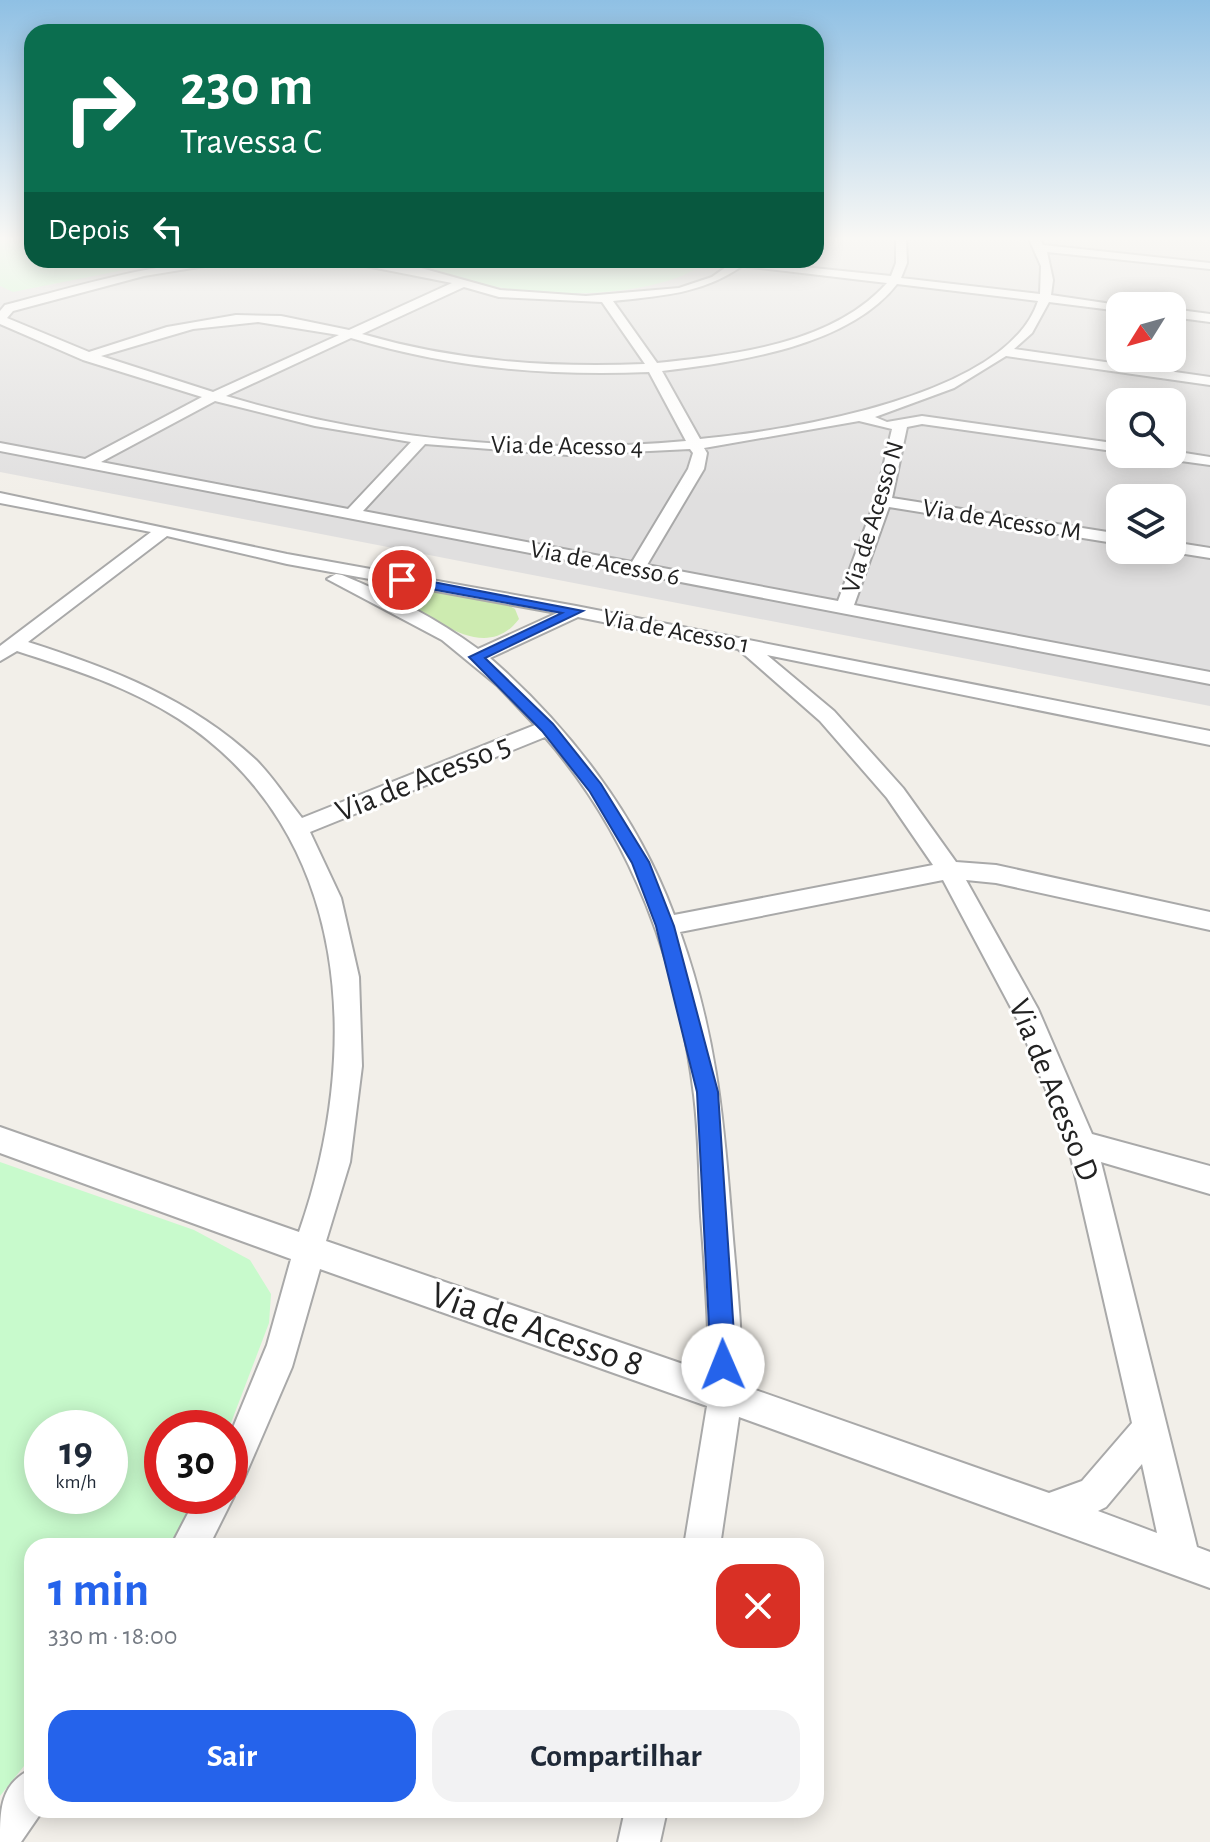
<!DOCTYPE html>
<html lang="pt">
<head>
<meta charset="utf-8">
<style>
	:root { --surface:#fff; --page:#f2f2f3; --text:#1f2937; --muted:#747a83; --accent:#2563eb }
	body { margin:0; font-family:"Alegreya Sans",sans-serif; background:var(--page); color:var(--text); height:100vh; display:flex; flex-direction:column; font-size:30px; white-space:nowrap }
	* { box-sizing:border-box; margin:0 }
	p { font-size:26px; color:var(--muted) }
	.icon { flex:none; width:44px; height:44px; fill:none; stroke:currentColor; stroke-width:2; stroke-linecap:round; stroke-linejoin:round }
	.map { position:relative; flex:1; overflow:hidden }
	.side { position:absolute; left:24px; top:1538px; width:800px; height:280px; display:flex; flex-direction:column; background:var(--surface); border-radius:24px; box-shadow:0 4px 20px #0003 }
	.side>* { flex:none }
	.banner { position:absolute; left:24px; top:24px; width:800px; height:244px; border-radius:24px; box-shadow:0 4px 20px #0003; background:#0b6e4f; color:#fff; overflow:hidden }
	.needle { width:52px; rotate:233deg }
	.buttons { position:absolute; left:1106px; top:292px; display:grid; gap:16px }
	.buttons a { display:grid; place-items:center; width:80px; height:80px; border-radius:16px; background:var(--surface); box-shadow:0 4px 20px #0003; font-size:40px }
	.speed { position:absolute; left:24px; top:1410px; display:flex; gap:16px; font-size:40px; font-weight:700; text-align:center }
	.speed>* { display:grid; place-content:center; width:104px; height:104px; border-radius:50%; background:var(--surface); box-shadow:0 4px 20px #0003; line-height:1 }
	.speed small { font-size:20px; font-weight:400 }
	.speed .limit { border:12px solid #d22; background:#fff; color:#111 }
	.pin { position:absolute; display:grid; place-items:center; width:68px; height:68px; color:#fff; margin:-34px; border:4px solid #fff; border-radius:50%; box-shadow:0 2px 8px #0007 }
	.me { position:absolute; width:88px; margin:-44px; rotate:359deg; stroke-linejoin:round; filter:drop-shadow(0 0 6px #0008) }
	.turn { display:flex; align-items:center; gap:28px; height:168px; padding:0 24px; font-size:36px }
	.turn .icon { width:104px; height:104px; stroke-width:2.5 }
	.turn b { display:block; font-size:56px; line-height:68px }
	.then { display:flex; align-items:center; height:76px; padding:0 24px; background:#0003; gap:16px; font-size:30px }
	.round { display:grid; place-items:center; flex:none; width:84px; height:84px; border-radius:24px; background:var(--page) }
	.head { display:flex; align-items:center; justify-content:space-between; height:136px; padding:0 24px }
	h1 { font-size:48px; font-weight:600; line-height:60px; color:var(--accent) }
	.cta { display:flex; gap:16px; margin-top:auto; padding:16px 24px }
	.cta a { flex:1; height:92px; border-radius:24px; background:var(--accent); color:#fff; font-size:32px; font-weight:600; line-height:92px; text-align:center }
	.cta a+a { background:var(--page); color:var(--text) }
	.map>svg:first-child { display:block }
</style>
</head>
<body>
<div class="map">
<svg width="1210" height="1842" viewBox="0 0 1210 1842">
	<rect width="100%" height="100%" fill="#f2efe9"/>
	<path fill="#e0dfdf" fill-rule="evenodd" d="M0 239H32V260H816V239H1210V706L0 472ZM1120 306H1172V358H1120ZM1120 402H1172V454H1120ZM1120 498H1172V550H1120Z"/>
	<path fill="#cdebb0" d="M431 589 508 605 515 609 519 619C487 662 438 621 406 602Z"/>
	<g fill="#c8facc" fill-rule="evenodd">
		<polygon points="0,239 32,239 32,260 174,260 13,292 0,286"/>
		<path d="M396 260H710C661 298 556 298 497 287 462 280 430 267 396 260Z"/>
		<path d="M0 1162 194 1230 250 1260 271 1294 269 1323 229 1428H162V1496H196L169 1546H32V1756L0 1796ZM42 1428H110V1496H42Z"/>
	</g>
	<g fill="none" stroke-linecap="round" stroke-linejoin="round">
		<g stroke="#a9a9a9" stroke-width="4">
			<g id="minor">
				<path d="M896 239H906L907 263 901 278 1040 294 1041 266 1029 239H1040L1043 245 1210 263V269L1047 252 1053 280 1051 295 1125 306H1120V311L1049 302 1032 333 1014 349 1210 377V385L1006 356 954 388 875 417 887 422 922 416 1120 444V452L922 424 907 427 892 498 1120 534V544L889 507 854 605 1210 672V684L0 451V443L85 459 202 397 83 360 0 324V311L5 305C82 285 160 260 241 260L144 276 13 311 7 318 89 352 167 327 236 315 281 316 349 330 452 283 336 260 421 268 500 290 586 296 679 288 712 277 736 260 891 276 896 263ZM742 266 887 283C833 344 733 355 657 363L613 301C660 296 702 294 742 266ZM897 284 1038 301C1007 397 787 431 700 439L662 371C736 362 848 347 897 284ZM464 287 499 297 602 302 645 364C547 368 455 361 362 334ZM258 322 339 335 213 392 101 356 193 329ZM351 338C450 368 546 376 649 372L686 441C534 455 373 440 226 396ZM215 401 315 426 411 442 348 509 101 462ZM859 421 892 429 875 501 838 601 647 565 704 469 707 453 704 448ZM425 444 568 455 690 449 693 453 688 469 632 562 363 511Z"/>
				<polygon points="1172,309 1210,314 1210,322 1172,317"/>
				<polygon points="1172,451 1210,457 1210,465 1159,458 1152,454"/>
				<path d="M0 493 287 554 576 606 1210 731V745L767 655 834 711 903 788 956 862 996 865 1210 912V930L996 883 966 880 1038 1009 1092 1134 1210 1166V1194L1101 1162 1197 1547 1210 1552V1588L739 1417 720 1546H684L707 1406 320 1269 292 1367 242 1483 230 1488 234 1496 209 1546H171L197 1496H230V1435L267 1345 291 1259 0 1153V1127L299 1232C362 1053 353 832 179 719 129 687 73 669 17 651L0 661V646L151 532 0 503ZM167 536 287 564 557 613 478 649C436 618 391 595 342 575L336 574 327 579 442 640 498 686 535 725 302 818C287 799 273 777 256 760 191 699 112 669 28 642ZM578 617 738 649 820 721 887 798 933 865 674 915C637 815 569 727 490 658ZM545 737C632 837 678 964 694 1095 699 1135 699 1176 701 1216 705 1269 709 1321 709 1373L326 1241 350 1162 362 1066 359 977 341 898 310 832ZM943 880 1017 1019 1068 1144 1132 1423 1082 1481 1049 1493 741 1385C743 1327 735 1271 731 1214 723 1111 715 1031 680 932ZM1142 1464 1157 1533 1098 1511 1106 1507Z"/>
				<polygon points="1172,542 1210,548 1210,558 1166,551 1172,550"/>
				<path d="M32 1769V1810H43L21 1842H0C0 1810 0 1783 32 1769Z"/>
				<polygon points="625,1810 667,1810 660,1842 618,1842"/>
			</g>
		</g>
		<use href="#minor" fill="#fff" fill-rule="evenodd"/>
	</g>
	<linearGradient id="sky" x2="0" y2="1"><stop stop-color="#8fc0e4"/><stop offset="0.48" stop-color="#f9f8f5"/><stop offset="1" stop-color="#f9f8f5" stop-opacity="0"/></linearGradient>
	<rect width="1210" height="497" fill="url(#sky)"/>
	<polygon fill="#2563eb" stroke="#184099" stroke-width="2" points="402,576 583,611 485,658 553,724 601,784 649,862 674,926 718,1092 736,1365 732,1373 723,1377 714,1373 711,1365 697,1092 656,926 632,863 590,792 542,731 469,657 562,613 398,583 396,580"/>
	<g text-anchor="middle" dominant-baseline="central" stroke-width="6" stroke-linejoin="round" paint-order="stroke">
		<g font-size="26" fill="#222" stroke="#fff">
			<text transform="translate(567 446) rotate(1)">Via de Acesso 4</text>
			<text transform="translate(873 517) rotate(-73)">Via de Acesso N</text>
			<text transform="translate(1002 520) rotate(9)">Via de Acesso M</text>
			<text transform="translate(605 563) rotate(11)">Via de Acesso 6</text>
			<text transform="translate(676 631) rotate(11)">Via de Acesso 1</text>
		</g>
		<g font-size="32" fill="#222" stroke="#fff">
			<text transform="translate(423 778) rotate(-22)">Via de Acesso 5</text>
			<text transform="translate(1054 1090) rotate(68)">Via de Acesso D</text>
		</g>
		<g font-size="38" fill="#222" stroke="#fff">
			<text transform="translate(537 1330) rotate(19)">Via de Acesso 8</text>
		</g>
	</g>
</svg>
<div class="buttons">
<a><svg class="needle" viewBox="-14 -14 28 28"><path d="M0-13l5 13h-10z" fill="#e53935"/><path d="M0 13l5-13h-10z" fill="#747a83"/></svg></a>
<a><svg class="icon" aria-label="search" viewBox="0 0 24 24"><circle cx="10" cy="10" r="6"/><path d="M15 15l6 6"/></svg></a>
<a><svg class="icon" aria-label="layers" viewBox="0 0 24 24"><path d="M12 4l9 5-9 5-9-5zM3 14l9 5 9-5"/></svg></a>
</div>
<div class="speed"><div>19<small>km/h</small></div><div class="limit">30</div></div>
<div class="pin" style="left:402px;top:580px;background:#d93025"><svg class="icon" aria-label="arrive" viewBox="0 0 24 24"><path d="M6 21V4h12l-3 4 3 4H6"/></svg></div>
<svg class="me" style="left:723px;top:1365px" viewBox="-20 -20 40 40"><circle r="19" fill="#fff"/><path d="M0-13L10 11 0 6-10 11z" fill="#2563eb"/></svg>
<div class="banner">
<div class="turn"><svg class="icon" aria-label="right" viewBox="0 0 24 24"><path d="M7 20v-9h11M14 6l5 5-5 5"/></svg><div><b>230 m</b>Travessa C</div></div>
<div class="then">Depois<svg class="icon" aria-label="left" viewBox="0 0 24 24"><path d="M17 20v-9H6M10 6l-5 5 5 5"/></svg></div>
</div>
<section class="side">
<div class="head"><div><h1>1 min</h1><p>330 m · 18:00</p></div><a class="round" style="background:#d93025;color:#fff"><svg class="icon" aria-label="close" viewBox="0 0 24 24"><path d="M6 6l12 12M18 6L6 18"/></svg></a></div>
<div class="cta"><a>Sair</a><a>Compartilhar</a></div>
</section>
</div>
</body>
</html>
